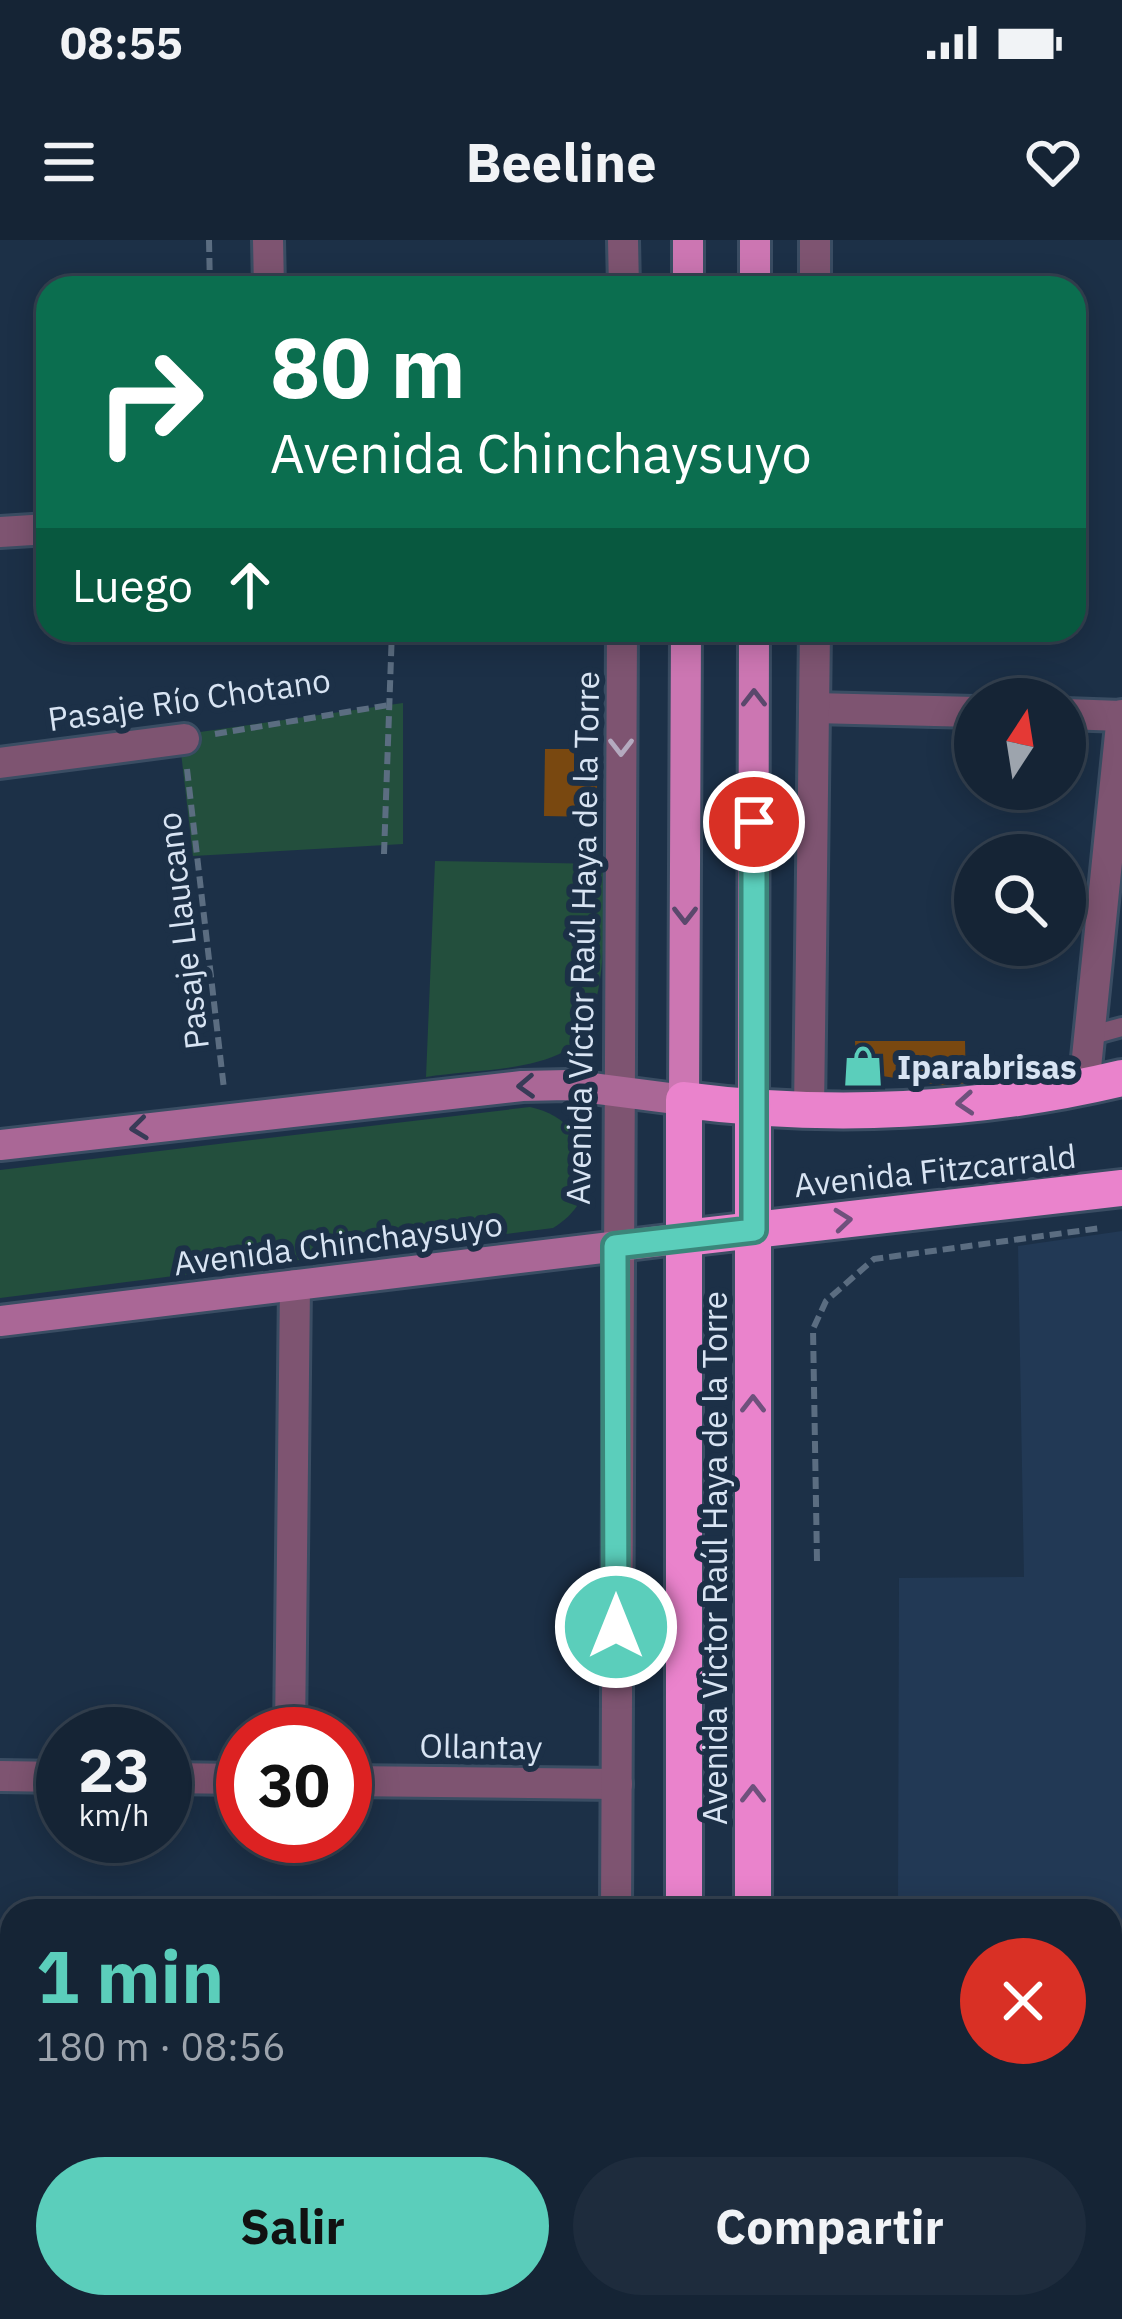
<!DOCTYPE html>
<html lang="es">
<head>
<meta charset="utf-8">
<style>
	:root { --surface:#152435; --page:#1e2c3d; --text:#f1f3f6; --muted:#9da4ad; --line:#344150; --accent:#5bcebb }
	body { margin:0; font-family:"IBM Plex Sans",sans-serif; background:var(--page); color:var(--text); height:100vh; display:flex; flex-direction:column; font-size:45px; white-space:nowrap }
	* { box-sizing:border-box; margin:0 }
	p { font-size:39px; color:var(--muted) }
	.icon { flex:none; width:66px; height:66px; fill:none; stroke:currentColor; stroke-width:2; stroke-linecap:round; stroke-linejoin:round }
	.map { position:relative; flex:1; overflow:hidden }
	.details { position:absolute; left:0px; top:1659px; width:1122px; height:420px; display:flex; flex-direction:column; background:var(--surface); border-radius:36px 36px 0 0; box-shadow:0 6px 30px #0003,0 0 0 3px var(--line) }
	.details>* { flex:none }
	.hud { position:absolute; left:36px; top:36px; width:1050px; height:366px; border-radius:36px; box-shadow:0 6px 30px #0003,0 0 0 3px var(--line); background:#0b6e4f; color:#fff; overflow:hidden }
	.needle { width:78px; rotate:12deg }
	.controls { position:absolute; left:954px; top:438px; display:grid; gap:24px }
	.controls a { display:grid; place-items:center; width:132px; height:132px; border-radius:50%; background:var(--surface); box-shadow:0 6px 30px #0003,0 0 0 3px var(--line); font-size:60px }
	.speed { position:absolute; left:36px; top:1467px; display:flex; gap:24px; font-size:60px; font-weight:700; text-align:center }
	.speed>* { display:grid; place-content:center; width:156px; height:156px; border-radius:50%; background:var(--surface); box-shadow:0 6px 30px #0003,0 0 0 3px var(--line); line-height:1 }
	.speed small { font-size:30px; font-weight:400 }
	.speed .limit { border:18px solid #d22; background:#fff; color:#111 }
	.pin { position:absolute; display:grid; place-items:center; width:102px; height:102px; color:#fff; margin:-51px; border:6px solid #fff; border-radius:50%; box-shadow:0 3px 12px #0007 }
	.me { position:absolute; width:132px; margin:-66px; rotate:0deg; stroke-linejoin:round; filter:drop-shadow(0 0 9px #0008) }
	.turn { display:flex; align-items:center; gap:42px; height:252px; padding:0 36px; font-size:54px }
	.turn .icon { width:156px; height:156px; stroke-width:2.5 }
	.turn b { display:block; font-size:84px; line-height:102px }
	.then { display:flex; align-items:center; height:114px; padding:0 36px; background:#0003; gap:24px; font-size:45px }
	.round { display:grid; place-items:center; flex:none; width:126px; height:126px; border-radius:63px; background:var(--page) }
	.summary { display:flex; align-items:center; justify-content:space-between; height:204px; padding:0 36px }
	h1 { font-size:72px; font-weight:700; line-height:90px; color:var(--accent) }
	.primary-button { display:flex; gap:24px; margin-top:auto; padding:24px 36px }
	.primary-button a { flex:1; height:138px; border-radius:72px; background:var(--accent); color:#111; font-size:48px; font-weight:700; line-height:138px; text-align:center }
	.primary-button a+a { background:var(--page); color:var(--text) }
	.status { display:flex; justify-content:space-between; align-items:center; height:84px; padding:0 60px; background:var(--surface); direction:ltr }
	.status svg { height:33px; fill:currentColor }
	header { display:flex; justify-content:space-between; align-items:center; height:156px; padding:0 36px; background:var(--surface); font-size:54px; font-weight:700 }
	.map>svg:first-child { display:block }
</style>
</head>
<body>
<div class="status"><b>08:55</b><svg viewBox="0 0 49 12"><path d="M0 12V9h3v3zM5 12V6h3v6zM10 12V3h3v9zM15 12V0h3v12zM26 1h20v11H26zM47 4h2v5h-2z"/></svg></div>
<header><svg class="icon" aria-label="menu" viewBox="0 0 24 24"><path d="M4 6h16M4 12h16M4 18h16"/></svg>Beeline<svg class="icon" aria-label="heart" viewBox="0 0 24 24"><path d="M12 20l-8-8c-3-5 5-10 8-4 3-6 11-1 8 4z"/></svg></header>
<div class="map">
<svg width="1122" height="2079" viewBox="0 0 1122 2079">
	<rect width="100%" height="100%" fill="#1c3047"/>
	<polygon fill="#223955" points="1122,991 1122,2079 892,2079 892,2067 1110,2067 1110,1671 898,1671 899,1338 1024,1337 1018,1006"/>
	<g fill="#234f3d">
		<polygon points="403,463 403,604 193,616 179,495"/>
		<path d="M435 621 605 624C603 672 612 784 565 811 527 832 468 830 426 837Z"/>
		<path d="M530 867C593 880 610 954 553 988L0 1058V930Z"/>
	</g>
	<g fill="#794810">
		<polygon points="545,509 574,509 574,543 597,543 596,577 544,576"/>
		<polygon points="855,801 965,801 966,849 863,833 856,826"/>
	</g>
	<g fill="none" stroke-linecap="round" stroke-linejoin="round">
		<g stroke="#3a4d63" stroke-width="24">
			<polyline id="lane" points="1089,796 1122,787"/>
		</g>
		<g stroke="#3a4d63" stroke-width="36">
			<g id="street">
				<polyline points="268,0 269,48"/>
				<polyline points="623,0 624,48"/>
				<polyline points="815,48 815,0"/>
				<polyline points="0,292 48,289"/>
				<polyline points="814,468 975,472"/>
				<polyline points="1065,474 1122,476"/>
				<polyline points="0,523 184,499"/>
				<polyline points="1084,847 1122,475"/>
				<polyline points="809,872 815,390"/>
				<polyline points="290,1494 295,1045"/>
				<polyline points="0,1536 63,1537"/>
				<polyline points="165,1538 243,1539"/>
				<polyline points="345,1541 617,1544"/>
				<polyline points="616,1671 622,390"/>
				<polyline points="0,1825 12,1825"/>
				<polyline points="292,2067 292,2079"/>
				<polyline points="612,2079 612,2067"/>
			</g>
		</g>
		<g stroke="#3a4d63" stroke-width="36">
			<g id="secondary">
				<polyline points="0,905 522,846 568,845 684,860"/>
				<polyline points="0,1081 685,998"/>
			</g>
		</g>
		<g stroke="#3a4d63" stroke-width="36">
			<g id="primary">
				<polyline points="688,48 688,0"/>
				<polyline points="755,48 755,0"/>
				<polyline points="684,860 686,390"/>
				<polyline points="753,869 754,390"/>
			</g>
		</g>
		<g stroke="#3a4d63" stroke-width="42">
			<g id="highway">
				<polyline points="685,998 1122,948"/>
				<path d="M684 1671V860C829 879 980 872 1122 838"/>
				<polyline points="753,1671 753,869"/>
				<polyline points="682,2079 682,2067"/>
				<polyline points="752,2079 752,2067"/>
			</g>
		</g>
		<g stroke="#5b6d81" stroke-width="6" stroke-dasharray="12 6" stroke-linecap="butt">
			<polyline points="209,0 210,48"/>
			<polyline points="215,494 389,465"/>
			<polyline points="187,529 224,849"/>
			<polyline points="384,614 392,390"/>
			<polyline points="817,1321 813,1089 826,1061 874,1019 1101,988"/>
		</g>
		<use href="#lane" stroke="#7e5471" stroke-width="18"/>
		<use href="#street" stroke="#7e5471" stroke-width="30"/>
		<use href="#secondary" stroke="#aa6796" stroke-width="30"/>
		<use href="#primary" stroke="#cc76b2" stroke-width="30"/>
		<use href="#highway" stroke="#ea83cc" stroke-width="36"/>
	</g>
	<defs><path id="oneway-chevron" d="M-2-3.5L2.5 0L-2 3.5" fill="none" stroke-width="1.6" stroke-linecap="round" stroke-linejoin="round" transform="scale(3)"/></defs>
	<g stroke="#5a486c">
		<use href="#oneway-chevron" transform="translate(754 458) rotate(-90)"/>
		<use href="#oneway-chevron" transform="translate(685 675) rotate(90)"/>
	</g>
	<use stroke="#b4aabf" href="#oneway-chevron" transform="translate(621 507) rotate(90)"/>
	<g stroke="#383b57">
		<use href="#oneway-chevron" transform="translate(526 846) rotate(177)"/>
		<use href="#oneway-chevron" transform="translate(139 888) rotate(173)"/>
	</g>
	<g stroke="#6e517c">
		<use href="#oneway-chevron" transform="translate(965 863) rotate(176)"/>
		<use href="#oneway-chevron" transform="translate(843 980) rotate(-6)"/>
		<use href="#oneway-chevron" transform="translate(753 1164) rotate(-90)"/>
		<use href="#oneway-chevron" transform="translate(753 1554) rotate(-90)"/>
	</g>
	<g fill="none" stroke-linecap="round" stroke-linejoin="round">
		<g stroke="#3b867a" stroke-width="30">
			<polyline id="route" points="616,1387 615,1006 754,990 754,582"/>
		</g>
		<use href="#route" stroke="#5bcebb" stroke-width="21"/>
	</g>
	<defs>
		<g id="shop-bare" transform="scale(3.24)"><path d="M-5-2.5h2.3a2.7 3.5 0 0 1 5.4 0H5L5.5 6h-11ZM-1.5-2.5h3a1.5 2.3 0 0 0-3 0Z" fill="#5bcebb" stroke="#1c3047" stroke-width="2.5" paint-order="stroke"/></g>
	</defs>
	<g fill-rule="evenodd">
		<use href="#shop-bare" x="863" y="826"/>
	</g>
	<g text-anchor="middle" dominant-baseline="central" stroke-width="12" stroke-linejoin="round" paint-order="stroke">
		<g font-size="33" fill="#d8e4f3" stroke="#1c3047">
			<text transform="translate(189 459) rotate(-8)">Pasaje Río Chotano</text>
			<text transform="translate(182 691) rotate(-97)">Pasaje Llaucano</text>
			<text transform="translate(582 698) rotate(-89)">Avenida Víctor Raúl Haya de la Torre</text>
			<text transform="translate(935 930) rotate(-6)">Avenida Fitzcarrald</text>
			<text transform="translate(338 1003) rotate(-7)">Avenida Chinchaysuyo</text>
			<text transform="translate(714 1318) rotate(-90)">Avenida Victor Raúl Haya de la Torre</text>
			<text transform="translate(481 1506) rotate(1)">Ollantay</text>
		</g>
		<g font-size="33" font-weight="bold" fill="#d8e4f3" stroke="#1c3047" text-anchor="start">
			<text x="897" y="826">Iparabrisas</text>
		</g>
	</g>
</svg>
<div class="controls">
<a><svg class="needle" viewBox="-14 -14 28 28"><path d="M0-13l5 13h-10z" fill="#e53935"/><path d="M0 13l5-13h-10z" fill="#9da4ad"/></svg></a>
<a><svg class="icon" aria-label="search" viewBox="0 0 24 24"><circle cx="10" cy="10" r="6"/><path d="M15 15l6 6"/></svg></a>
</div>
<div class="speed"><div>23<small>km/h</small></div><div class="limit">30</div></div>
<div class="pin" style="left:754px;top:582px;background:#d93025"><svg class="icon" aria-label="arrive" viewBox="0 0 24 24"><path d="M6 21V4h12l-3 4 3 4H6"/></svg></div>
<svg class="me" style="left:616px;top:1387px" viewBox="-20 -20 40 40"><circle r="17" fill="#5bcebb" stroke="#fff" stroke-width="3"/><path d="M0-11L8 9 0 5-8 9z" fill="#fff"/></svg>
<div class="hud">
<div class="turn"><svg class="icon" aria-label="right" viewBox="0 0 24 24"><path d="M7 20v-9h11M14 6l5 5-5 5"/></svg><div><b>80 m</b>Avenida Chinchaysuyo</div></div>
<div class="then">Luego<svg class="icon" aria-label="ahead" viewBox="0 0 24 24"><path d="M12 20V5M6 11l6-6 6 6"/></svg></div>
</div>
<section class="details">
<div class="summary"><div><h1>1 min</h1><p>180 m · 08:56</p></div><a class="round" style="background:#d93025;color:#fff"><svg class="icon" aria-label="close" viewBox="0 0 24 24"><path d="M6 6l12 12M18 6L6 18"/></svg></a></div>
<div class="primary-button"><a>Salir</a><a>Compartir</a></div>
</section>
</div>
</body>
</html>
